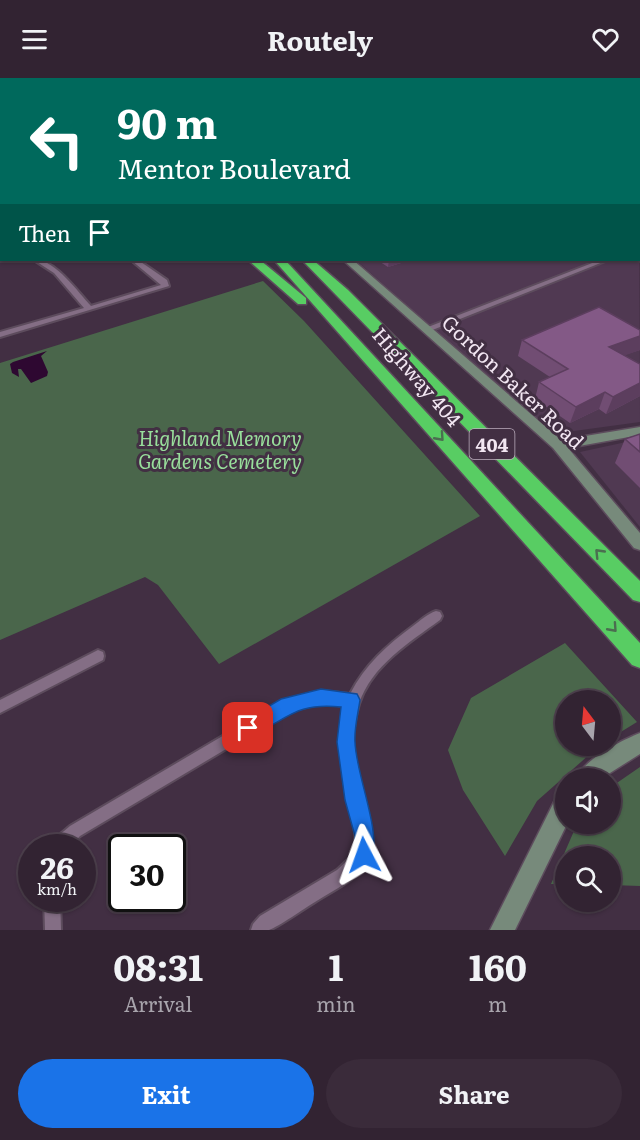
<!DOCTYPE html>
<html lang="en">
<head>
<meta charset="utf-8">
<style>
	:root { --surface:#322332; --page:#3a2b3a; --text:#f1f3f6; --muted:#a8a4ac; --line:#4d404d; --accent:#1a73e8 }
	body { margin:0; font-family:Literata,serif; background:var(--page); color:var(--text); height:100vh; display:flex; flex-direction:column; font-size:22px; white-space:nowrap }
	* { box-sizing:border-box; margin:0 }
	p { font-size:20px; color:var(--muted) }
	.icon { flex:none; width:33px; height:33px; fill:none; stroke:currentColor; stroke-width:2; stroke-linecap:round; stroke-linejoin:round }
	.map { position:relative; height:852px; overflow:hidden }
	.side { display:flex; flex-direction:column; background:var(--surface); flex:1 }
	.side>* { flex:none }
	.top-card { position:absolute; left:0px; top:0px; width:640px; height:183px; box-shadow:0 2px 4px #0004,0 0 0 2px var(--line); background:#00695c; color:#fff; overflow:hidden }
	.needle { width:39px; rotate:344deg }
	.tools { position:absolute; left:555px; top:612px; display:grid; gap:12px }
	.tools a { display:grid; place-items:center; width:66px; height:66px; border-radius:50%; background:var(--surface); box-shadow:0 2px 4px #0004,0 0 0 2px var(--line); font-size:30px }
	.speed { position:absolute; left:18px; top:756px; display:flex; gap:12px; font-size:30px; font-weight:700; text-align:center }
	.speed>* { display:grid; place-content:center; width:78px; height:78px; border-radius:50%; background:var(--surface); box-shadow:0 2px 4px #0004,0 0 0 2px var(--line); line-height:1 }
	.speed small { font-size:15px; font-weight:400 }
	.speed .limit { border:3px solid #111; border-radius:9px; background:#fff; color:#111 }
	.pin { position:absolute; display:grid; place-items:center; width:51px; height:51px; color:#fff; margin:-26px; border-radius:12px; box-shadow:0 3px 9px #0006 }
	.me { position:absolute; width:66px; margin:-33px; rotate:356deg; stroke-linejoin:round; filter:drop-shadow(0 0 4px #0008) }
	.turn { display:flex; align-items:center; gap:21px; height:126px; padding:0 18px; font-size:27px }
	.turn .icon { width:78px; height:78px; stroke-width:2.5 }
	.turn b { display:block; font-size:42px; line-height:51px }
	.then { display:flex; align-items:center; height:57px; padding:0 18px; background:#0003; gap:12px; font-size:22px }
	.eta { display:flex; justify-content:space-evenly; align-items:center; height:102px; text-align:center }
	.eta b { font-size:36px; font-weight:700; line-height:42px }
	.button { display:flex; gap:12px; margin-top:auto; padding:12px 18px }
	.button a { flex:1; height:69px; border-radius:36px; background:var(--accent); color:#fff; font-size:24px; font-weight:700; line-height:69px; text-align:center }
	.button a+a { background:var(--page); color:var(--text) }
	header { display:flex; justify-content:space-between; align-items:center; height:78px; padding:0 18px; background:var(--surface); font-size:27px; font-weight:700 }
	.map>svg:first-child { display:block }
</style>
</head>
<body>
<header><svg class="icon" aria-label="menu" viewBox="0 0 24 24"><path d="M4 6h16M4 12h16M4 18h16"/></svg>Routely<svg class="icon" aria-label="heart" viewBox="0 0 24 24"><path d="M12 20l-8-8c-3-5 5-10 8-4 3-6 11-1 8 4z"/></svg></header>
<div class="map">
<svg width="640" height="852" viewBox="0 0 640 852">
	<rect width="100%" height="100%" fill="#422f43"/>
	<g fill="#503952">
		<polygon points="639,82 640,344 552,356 356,182 639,182"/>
		<polygon points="640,361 640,449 580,374"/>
	</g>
	<g fill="#4a664b">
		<polygon points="263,203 304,243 480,438 219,586 158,507 145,499 0,562 0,285"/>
		<polygon points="565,565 637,644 611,660 610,622 566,622 566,668 599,668 537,723 505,778 463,712 448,672 471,620"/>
		<polygon points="640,689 640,808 611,807 610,778 566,778 565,806 551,806 577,746 610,746 611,709"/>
	</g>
	<polygon fill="#2e0831" points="47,273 41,278 48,294 47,298 31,305 21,291 18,291 19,299 12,295 10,286 13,284"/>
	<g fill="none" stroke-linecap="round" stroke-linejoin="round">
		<polyline stroke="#2e0831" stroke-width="1.5" points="488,0 493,2"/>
		<g stroke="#5d4c5d" stroke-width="4">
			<g id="street">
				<rect x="0" y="7" width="2" height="3"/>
				<rect x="0" y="115" width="2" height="4"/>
				<rect x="0" y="151" width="2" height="4"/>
				<polygon points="0,159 2,159 2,164 0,163"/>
				<rect x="639" y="166" width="1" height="4"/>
				<path d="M34 182C54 180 78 214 91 228L161 207 131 182H138L167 202 169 208 0 259V254L84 230 54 195Z"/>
				<polygon points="600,182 608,182 430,253 427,253 423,251"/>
				<path d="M436 533 440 534 442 538 440 542C410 564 371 588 359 626 355 640 352 656 353 671 355 692 379 768 370 783 357 801 334 812 315 824 305 830 278 849 269 852 264 852 256 852 251 852L253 846 260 838 337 792 356 774C357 721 329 684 345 628L322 625 290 633 80 758 69 770H49L51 764 70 748 282 623 322 613 350 616C365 587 387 567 413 548 420 543 427 536 436 533Z"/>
				<polygon points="98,572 103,574 104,578 103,582 0,635 0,622"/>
				<polygon points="44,820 60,820 61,852 45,852"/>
			</g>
		</g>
		<g stroke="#5d4c5d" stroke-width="3">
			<g id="secondary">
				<polygon points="72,0 78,0 79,2 73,2"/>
				<polygon points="317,0 329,0 313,2"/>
				<polygon points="430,0 441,2 432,2"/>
				<rect x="0" y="57" width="2" height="4"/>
				<rect x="639" y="60" width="1" height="4"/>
				<rect x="639" y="74" width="1" height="5"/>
				<polygon points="343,182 353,182 561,362 640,349 640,357 568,370 640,455 640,472 634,470 553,370"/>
				<path d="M640 655V676L602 700H577C583 682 622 662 640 655Z"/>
				<polygon points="566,713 567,746 515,852 490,852 558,716"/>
			</g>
		</g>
		<g stroke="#5d4c5d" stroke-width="3">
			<g id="highway">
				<rect x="0" y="60" width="2" height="6"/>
				<rect x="0" y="81" width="2" height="6"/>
				<polygon points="248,182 260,182 306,220 306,226 298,226"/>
				<polygon points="274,182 285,182 640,565 640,590 632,587"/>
				<polygon points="302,182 313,182 348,212 640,503 640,524 633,522"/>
			</g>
		</g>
		<use href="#street" fill="#846e85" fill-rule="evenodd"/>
		<use href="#secondary" fill="#778a7b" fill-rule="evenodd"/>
		<use href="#highway" fill="#58cd63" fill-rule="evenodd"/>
	</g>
	<g fill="#714d73">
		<polygon points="254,0 283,0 283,1 257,2"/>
		<rect x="322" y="0" width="42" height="2"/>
		<polygon points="377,182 411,182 388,189"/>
		<polygon points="640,252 640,272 624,277 640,286 640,318 606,336 599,331 570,345 535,321 539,304 550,299 518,278 522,262"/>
		<polygon points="640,356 640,410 615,385 625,361"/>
	</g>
	<g fill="#5c3e5e">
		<polygon points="108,0 123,0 114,2 109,2"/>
		<polygon points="263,0 283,0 283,1 263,2"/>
		<polygon points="389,182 411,182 388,189"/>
		<polygon points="640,258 640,272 604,285 609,269"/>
		<polygon points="640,305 640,318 606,336 613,319"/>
		<polygon points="605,314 599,331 570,345 576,329"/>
	</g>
	<g fill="#835986" stroke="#5c3e5e" stroke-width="1.5">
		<polygon points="40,0 59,0 62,2 42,2"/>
		<polygon points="171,0 187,0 189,1 174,2"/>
		<polygon points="337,0 364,0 357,2 340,2"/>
		<polygon points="599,229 640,252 640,258 609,269 640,286 640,305 613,319 605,314 576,329 539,304 568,291 522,262"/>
		<polygon points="640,356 640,374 625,361"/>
	</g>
	<defs><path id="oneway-chevron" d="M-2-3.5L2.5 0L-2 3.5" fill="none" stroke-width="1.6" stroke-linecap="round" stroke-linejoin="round" transform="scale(1.5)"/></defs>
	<g stroke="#4b6e50">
		<use href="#oneway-chevron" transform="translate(440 359) rotate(48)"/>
		<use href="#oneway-chevron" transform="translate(599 475) rotate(-134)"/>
		<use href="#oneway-chevron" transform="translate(613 550) rotate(48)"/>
	</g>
	<path fill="#1a73e8" stroke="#114b97" stroke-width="1.5" d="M321 611 357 616 360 622C358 636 354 651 355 664 356 698 383 756 371 785L364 788 357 785 354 777 355 758 345 722 337 664 341 629C293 624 287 643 248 659L242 656 239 650 242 644 281 621Z"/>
	<g text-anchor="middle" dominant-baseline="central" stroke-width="6" stroke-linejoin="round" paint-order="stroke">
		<rect fill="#422f43" stroke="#bdafbe" stroke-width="1.5" x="469.5" y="351" width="45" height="30" rx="4.5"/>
		<g font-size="18" font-weight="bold" fill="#f2e6f2">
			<text x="492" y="366">404</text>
		</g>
		<g font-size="20" fill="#f2e6f2" stroke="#422f43">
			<text transform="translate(418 298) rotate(49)">Highway 404</text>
			<text transform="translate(514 303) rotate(43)">Gordon Baker Road</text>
		</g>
		<g font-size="20" font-style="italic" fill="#98de9b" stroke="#422f43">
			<text x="220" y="359">Highland Memory<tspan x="220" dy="23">Gardens Cemetery</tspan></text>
		</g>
	</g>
</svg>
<div class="tools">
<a><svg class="needle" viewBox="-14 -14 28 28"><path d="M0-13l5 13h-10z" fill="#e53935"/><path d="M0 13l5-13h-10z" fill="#a8a4ac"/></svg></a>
<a><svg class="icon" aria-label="sound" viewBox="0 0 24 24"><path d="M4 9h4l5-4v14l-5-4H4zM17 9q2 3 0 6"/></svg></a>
<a><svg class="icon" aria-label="search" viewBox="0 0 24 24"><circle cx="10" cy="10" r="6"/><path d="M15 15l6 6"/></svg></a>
</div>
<div class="speed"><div>26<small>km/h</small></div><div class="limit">30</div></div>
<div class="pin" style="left:248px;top:650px;background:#d93025"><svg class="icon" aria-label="arrive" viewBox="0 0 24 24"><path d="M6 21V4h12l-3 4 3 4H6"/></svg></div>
<svg class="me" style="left:364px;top:777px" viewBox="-20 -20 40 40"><path d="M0-17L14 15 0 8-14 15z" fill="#1a73e8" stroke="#fff" stroke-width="4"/></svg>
<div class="top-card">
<div class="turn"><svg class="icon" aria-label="left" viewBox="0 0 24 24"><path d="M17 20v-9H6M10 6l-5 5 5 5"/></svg><div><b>90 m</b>Mentor Boulevard</div></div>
<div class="then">Then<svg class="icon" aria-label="arrive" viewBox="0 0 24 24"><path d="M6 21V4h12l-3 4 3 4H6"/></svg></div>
</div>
</div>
<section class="side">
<div class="eta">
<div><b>08:31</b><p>Arrival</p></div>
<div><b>1</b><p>min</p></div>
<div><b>160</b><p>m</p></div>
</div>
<div class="button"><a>Exit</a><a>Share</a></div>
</section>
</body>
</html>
